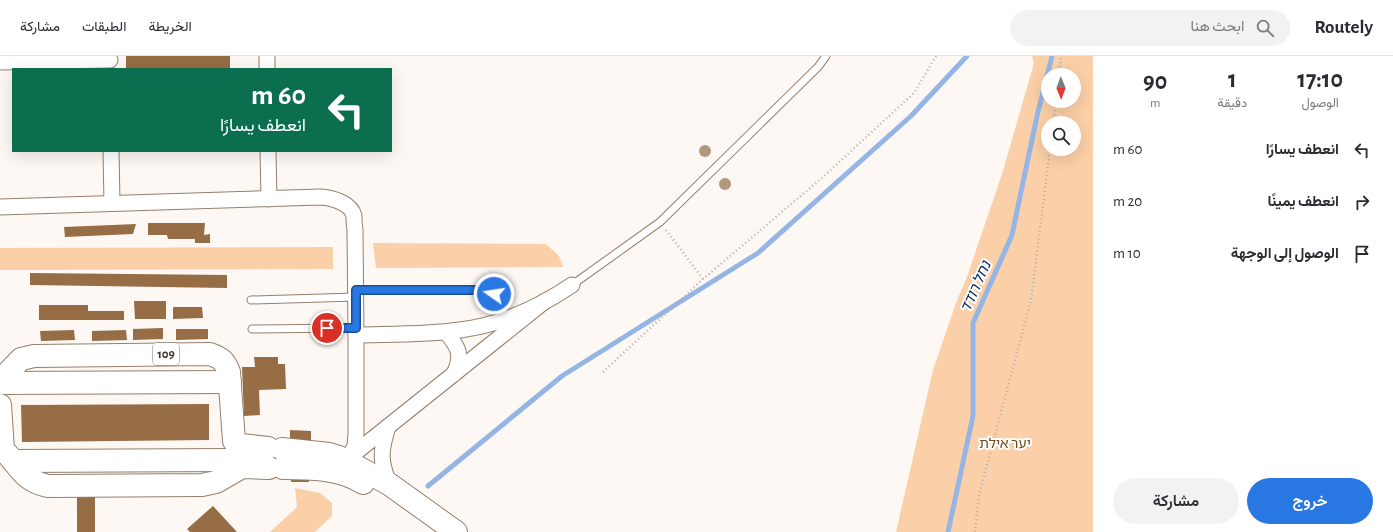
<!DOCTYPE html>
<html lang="ar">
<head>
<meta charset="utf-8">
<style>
	:root { --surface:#fff; --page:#f2f2f3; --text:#2b2b33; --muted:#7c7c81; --line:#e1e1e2; --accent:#2877e2 }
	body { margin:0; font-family:"Alegreya Sans",Vazirmatn,"Noto Sans Hebrew",sans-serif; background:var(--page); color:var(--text); direction:rtl; height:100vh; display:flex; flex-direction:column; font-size:15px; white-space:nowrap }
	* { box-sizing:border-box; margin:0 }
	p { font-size:13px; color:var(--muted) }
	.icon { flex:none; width:22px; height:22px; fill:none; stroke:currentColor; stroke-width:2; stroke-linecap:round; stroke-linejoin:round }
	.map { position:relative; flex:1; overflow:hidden; direction:ltr }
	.side { display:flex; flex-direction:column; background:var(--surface); width:300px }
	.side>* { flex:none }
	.hud { position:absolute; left:12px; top:12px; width:380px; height:84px; border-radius:0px; box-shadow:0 4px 16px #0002; direction:rtl; background:#0b6e4f; color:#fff; overflow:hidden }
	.needle { width:26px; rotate:179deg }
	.fabs { position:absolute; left:1041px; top:12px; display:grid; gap:8px }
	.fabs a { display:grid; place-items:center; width:40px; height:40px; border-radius:50%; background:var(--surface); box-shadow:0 4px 16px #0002; font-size:20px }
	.pin { position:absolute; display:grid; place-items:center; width:34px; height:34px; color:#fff; margin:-17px; border:2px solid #fff; border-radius:50%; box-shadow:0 1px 4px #0007 }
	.me { position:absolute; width:44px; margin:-22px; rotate:283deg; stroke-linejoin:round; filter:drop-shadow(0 0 3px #0008) }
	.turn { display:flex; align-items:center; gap:14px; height:84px; padding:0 20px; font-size:18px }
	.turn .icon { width:52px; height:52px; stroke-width:2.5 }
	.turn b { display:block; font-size:28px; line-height:34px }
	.eta { display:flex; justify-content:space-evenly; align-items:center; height:68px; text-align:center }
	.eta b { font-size:24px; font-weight:600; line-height:28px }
	.button { display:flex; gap:8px; margin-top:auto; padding:8px 20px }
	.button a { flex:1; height:46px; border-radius:24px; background:var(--accent); color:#fff; font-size:16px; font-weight:600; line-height:46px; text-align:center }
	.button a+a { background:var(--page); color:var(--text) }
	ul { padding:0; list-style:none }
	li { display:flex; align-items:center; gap:12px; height:52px; padding:0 20px }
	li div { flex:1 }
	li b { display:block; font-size:15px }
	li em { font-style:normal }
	header { display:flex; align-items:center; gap:24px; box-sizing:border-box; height:56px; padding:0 20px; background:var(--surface); border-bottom:1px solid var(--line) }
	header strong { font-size:19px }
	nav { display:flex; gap:22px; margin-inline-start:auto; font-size:14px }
	.search { width:280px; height:36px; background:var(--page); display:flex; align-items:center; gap:10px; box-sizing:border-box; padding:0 14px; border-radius:22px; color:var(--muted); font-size:15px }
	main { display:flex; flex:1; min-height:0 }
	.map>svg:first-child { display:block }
</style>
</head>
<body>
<header>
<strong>Routely</strong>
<div class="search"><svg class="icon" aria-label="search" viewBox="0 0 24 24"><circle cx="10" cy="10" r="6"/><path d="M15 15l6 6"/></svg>ابحث هنا</div>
<nav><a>الخريطة</a><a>الطبقات</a><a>مشاركة</a></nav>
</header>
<main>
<section class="side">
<div class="eta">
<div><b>17:10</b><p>الوصول</p></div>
<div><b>1</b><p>دقيقة</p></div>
<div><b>90</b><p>m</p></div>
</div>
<ul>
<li><svg class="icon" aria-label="left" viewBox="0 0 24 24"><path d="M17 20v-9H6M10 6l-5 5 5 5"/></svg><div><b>انعطف يسارًا</b></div><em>60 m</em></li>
<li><svg class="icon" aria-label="right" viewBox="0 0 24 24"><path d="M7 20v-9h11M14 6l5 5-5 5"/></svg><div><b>انعطف يمينًا</b></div><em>20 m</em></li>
<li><svg class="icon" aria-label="arrive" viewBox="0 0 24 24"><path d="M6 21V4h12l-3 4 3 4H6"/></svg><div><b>الوصول إلى الوجهة</b></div><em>10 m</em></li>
</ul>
<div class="button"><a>خروج</a><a>مشاركة</a></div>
</section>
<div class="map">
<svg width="1093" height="476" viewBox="0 0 1093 476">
	<rect width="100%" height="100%" fill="#fdf8f4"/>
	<g fill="#fbcfa7" fill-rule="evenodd">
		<path d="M1032 0H1093V476H896L933 314 956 247 968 218 1003 115 1034 7ZM1048 19H1074V45H1048ZM1048 67H1074V93H1048Z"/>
		<polygon points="373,187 546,188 559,200 563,211 376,212"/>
		<polygon points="333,191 333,213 0,214 0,192"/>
		<polygon points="295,432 320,437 332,447 332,460 315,476 270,476 297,451"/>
	</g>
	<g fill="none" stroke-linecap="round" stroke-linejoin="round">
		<g stroke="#95b6e5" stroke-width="5">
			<polyline points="428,430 562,320 758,197 911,60 967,0"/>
			<polyline points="948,476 973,360 973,267 1012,179 1037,60 1052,0"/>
		</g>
	</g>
	<g fill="#976d45">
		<rect x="126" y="0" width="104" height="13"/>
		<polygon points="148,167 205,167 204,179 210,178 210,187 195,187 195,183 168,183 167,179 148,179"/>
		<polygon points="136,168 133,178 65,181 64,171"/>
		<polygon points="30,217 227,219 227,232 30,229"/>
		<polygon points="134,245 166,245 166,263 135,263"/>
		<polygon points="39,249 88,249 88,255 124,255 124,264 39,264"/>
		<polygon points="173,251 202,251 203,262 173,263"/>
		<polygon points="163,272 163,283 133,284 133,273"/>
		<polygon points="176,273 208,273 208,283 176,284"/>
		<polygon points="74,274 75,284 41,285 40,275"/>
		<polygon points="126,274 127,284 92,285 92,275"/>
		<polygon points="254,301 278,301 278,308 285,308 286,333 259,334 260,359 244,360 242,311 255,311"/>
		<polygon points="209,348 209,384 22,386 21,349"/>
		<polygon points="290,374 311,375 311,385 290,384"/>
		<rect x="291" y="417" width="18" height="9"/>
		<rect x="77" y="440" width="18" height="36"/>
		<polygon points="213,450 237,476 190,476 187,473"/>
	</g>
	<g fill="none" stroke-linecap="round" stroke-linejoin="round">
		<g stroke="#947f6b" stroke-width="9">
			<g id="lane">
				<polyline points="572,229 660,166 818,11 826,0"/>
				<polyline points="356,234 488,234 494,238 507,263"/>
				<polyline points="251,244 356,241"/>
				<polyline points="252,273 356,272"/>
			</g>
		</g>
		<g stroke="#947f6b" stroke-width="17">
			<g id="street">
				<polyline points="267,0 267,13"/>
				<polyline points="0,6 110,4"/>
				<polyline points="111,95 112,147"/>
				<polyline points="268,95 269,143"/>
				<path d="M0 151 321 141C333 142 351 147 354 160 354 164 354 169 355 173L356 279V378L355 390 343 413"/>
				<path d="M446 276C459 292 463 299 454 318"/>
				<path d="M356 279C390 278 426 279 460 274 500 269 538 252 572 229"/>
				<path d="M388 371C380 396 380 404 389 428"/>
				<polyline points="350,401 545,245"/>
			</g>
		</g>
		<g stroke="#947f6b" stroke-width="24">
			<g id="primary">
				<path d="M0 325 21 303 34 300 210 298C221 302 225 305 229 316L234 385 241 389 268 392"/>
				<polyline points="0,327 230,326"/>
				<polyline points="0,349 3,394"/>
				<path d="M0 391C19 407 20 424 48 430L202 429 216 426 242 411 269 412"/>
				<polyline points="282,393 329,398 339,401 389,428 456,476"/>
				<polyline points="13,405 234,404"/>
				<path d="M283 412C309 412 340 412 363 427"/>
			</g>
		</g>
		<g stroke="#b6afa9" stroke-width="2.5" stroke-dasharray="1 3" stroke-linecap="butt">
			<polyline points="1059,19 1061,0"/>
			<polyline points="1053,67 1056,45"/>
			<polyline points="666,174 703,223"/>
			<polyline points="603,316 703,223 823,121 914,37 936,0"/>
			<polyline points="975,476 979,439 1031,244 1050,93"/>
		</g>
		<use href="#lane" stroke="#fff" stroke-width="7"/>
		<use href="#street" stroke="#fff" stroke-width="15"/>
		<use href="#primary" stroke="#fff" stroke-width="22"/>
	</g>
	<g fill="#b2987c">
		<circle cx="705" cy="95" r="6"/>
		<circle cx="725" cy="128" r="6"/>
	</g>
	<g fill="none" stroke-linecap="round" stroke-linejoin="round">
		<g stroke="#1a4d93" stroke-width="10">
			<polyline id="route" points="327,272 356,272 356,234 488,234 494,238"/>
		</g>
		<use href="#route" stroke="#2877e2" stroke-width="7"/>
	</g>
	<g text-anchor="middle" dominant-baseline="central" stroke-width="4" stroke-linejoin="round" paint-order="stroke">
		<rect fill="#fff" stroke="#78726b" stroke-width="1" x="153" y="287" width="26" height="22" rx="3"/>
		<g font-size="13" font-weight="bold" fill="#3e352c">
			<text x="166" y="298">109</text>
		</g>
		<g font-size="14" fill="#744919" stroke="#fff">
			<text x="1005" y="388">יער אילת</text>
		</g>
		<g font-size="15" font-style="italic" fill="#022c63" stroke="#fff">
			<text transform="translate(976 231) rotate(-66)">נחל רודד</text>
		</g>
	</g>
</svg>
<div class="fabs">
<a><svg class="needle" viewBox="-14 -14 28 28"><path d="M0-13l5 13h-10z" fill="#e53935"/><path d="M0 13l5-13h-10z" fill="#7c7c81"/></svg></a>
<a><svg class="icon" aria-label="search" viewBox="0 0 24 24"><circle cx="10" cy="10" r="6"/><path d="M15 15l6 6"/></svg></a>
</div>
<div class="pin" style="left:327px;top:272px;background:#d93025"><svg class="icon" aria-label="arrive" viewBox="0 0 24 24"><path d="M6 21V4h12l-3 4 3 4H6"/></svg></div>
<svg class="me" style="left:494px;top:238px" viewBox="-20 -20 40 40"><circle r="17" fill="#2877e2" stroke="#fff" stroke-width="3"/><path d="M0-11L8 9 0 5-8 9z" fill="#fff"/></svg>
<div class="hud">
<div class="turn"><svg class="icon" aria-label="left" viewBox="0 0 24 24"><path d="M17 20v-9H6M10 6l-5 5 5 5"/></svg><div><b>60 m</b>انعطف يسارًا</div></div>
</div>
</div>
</main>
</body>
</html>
